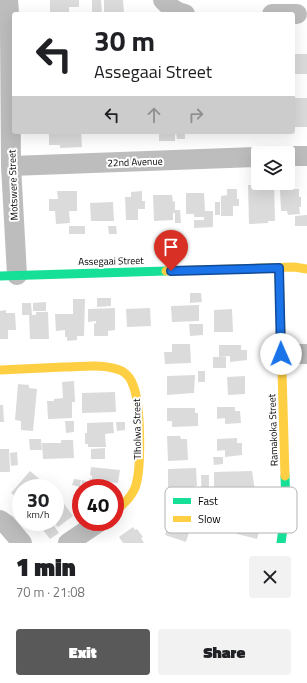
<!DOCTYPE html>
<html lang="en">
<head>
<meta charset="utf-8">
<style>
	:root { --surface:#fff; --page:#f2f2f2; --text:#202124; --muted:#757577; --accent:#595959 }
	body { margin:0; font-family:"Titillium Web",sans-serif; background:var(--page); color:var(--text); height:100vh; display:flex; flex-direction:column; font-size:15px; white-space:nowrap }
	* { box-sizing:border-box; margin:0 }
	p { font-size:13px; color:var(--muted) }
	.icon { flex:none; width:22px; height:22px; fill:none; stroke:currentColor; stroke-width:2; stroke-linecap:round; stroke-linejoin:round }
	.map { position:relative; height:543px; overflow:hidden }
	.side { display:flex; flex-direction:column; background:var(--surface); flex:1 }
	.side>* { flex:none }
	.top-card { position:absolute; left:12px; top:12px; width:283px; height:122px; border-radius:4px; box-shadow:0 4px 16px #0002; background:#fff; color:var(--text); overflow:hidden }
	.buttons { position:absolute; left:251px; top:146px; display:grid; gap:8px }
	.buttons a { display:grid; place-items:center; width:44px; height:44px; border-radius:4px; background:var(--surface); box-shadow:0 4px 16px #0002; font-size:20px }
	.speed { position:absolute; left:12px; top:479px; display:flex; gap:8px; font-size:20px; font-weight:700; text-align:center }
	.speed>* { display:grid; place-content:center; width:52px; height:52px; border-radius:50%; background:var(--surface); box-shadow:0 4px 16px #0002; line-height:1 }
	.speed small { font-size:10px; font-weight:400 }
	.speed .limit { border:6px solid #d22; background:#fff; color:#111 }
	.pin { position:absolute; display:grid; place-items:center; width:34px; height:34px; color:#fff; margin:-41px -17px; border-radius:50% 50% 50% 0; rotate:-45deg; box-shadow:0 0 4px #0007 }
	.pin .icon { rotate:45deg }
	.me { position:absolute; width:44px; margin:-22px; rotate:359deg; stroke-linejoin:round; filter:drop-shadow(0 0 3px #0008) }
	.turn { display:flex; align-items:center; gap:14px; height:84px; padding:0 16px; font-size:18px }
	.turn .icon { width:52px; height:52px; stroke-width:2.5 }
	.turn b { display:block; font-size:28px; line-height:34px }
	.lanes { display:flex; align-items:center; height:38px; padding:0 16px; background:#0003; justify-content:center; gap:20px; direction:ltr }
	.lanes .off { opacity:.35 }
	.round { display:grid; place-items:center; flex:none; width:42px; height:42px; border-radius:4px; background:var(--page) }
	.summary { display:flex; align-items:center; justify-content:space-between; height:68px; padding:0 16px }
	h1 { font-size:24px; font-weight:800; line-height:30px }
	.primary-button { display:flex; gap:8px; margin-top:auto; padding:8px 16px }
	.primary-button a { flex:1; height:46px; border-radius:4px; background:var(--accent); color:#fff; font-size:16px; font-weight:800; line-height:46px; text-align:center }
	.primary-button a+a { background:var(--page); color:var(--text) }
	.map>svg:first-child { display:block }
</style>
</head>
<body>
<div class="map">
<svg width="307" height="543" viewBox="0 0 307 543">
	<rect width="100%" height="100%" fill="#fff"/>
	<g fill="#dbdbdb">
		<polygon points="50,0 79,0 79,7 69,7 69,14 50,14"/>
		<polygon points="92,0 101,0 102,14 92,14"/>
		<polygon points="104,0 123,0 124,13 104,13"/>
		<polygon points="295,54 307,54 307,74 293,74 293,63 295,63"/>
		<rect x="293" y="98" width="14" height="29"/>
		<polygon points="55,132 81,132 82,147 60,148 60,145 49,145 49,133 55,133"/>
		<rect x="159" y="132" width="16" height="9"/>
		<polygon points="176,132 185,132 185,139 177,139"/>
		<polygon points="274,184 275,221 268,221 268,223 249,224 248,185"/>
		<polygon points="227,189 237,189 237,199 239,199 239,206 233,206 233,216 221,216 221,196 227,195"/>
		<polygon points="280,189 299,189 299,197 301,197 301,207 299,207 300,214 288,215 287,211 281,211"/>
		<polygon points="57,191 77,191 77,211 69,211 70,223 56,224 55,211 49,211 49,199 58,199"/>
		<polygon points="142,191 142,201 145,201 145,209 138,209 138,220 126,220 125,197 131,197 131,192"/>
		<polygon points="186,193 204,193 205,211 213,211 213,227 194,228 194,220 204,220 204,217 194,217 194,214 186,214"/>
		<polygon points="153,195 172,195 173,202 175,201 175,210 180,210 181,223 175,223 175,213 173,213 173,220 154,221"/>
		<polygon points="113,202 114,221 91,221 90,203"/>
		<rect x="215" y="202" width="5" height="13"/>
		<polygon points="307,215 307,226 295,226 295,216"/>
		<rect x="69" y="226" width="16" height="8"/>
		<polygon points="108,226 116,226 117,234 109,234"/>
		<polygon points="190,293 201,293 202,302 190,303"/>
		<polygon points="97,298 111,298 111,306 97,307"/>
		<polygon points="73,299 85,299 84,336 77,336 77,340 67,341 67,337 65,337 65,330 56,331 55,314 73,314"/>
		<polygon points="46,302 46,311 33,311 33,303"/>
		<polygon points="22,303 31,303 32,315 36,315 36,312 48,312 49,339 30,339 29,315 22,315"/>
		<polygon points="199,305 199,321 172,322 171,306"/>
		<polygon points="115,308 115,330 108,331 108,336 94,336 94,324 96,323 96,321 88,322 88,309"/>
		<polygon points="150,308 151,326 127,327 126,309"/>
		<polygon points="232,309 233,332 214,332 214,310"/>
		<polygon points="6,310 6,313 15,313 16,330 8,330 8,339 0,339 0,311"/>
		<polygon points="189,324 203,324 203,335 190,336"/>
		<polygon points="172,344 190,344 191,363 165,364 164,352 172,352"/>
		<polygon points="219,345 241,345 241,350 247,350 247,360 230,362 230,356 219,357"/>
		<rect x="213" y="357" width="13" height="11"/>
		<rect x="198" y="371" width="7" height="11"/>
		<polygon points="195,375 194,393 167,395 167,376"/>
		<polygon points="245,376 245,394 228,395 227,377"/>
		<polygon points="74,381 75,402 72,402 72,418 48,419 47,401 54,401 54,399 63,398 62,382"/>
		<polygon points="18,384 29,385 29,388 37,389 33,431 21,430 21,421 15,420"/>
		<polygon points="115,392 116,412 82,413 82,393"/>
		<polygon points="0,405 3,405 4,422 0,422"/>
		<polygon points="217,407 235,407 235,411 240,411 241,423 225,424 225,418 217,419"/>
		<polygon points="167,408 195,408 195,413 198,413 198,426 172,427 172,421 167,421"/>
		<polygon points="65,421 74,421 74,432 66,433"/>
		<polygon points="113,422 114,433 105,434 106,447 88,447 88,444 85,444 85,433 87,433 87,423"/>
		<polygon points="116,422 125,422 125,430 117,431"/>
		<polygon points="167,436 180,436 181,439 187,439 188,460 168,461"/>
		<polygon points="237,438 237,443 242,443 242,455 225,457 225,450 217,451 217,439"/>
		<polygon points="29,439 41,439 42,450 30,450"/>
		<polygon points="61,440 73,440 74,458 43,459 42,443 61,443"/>
		<polygon points="105,448 105,459 91,459 91,449"/>
		<polygon points="0,449 9,449 10,472 0,472"/>
		<polygon points="17,452 18,465 11,466 10,453"/>
		<polygon points="213,457 223,457 223,464 214,465"/>
		<polygon points="91,467 120,470 118,483 109,482 110,488 81,488 82,480 89,482 90,478 92,479 92,476 90,475"/>
		<polygon points="196,468 197,486 194,486 195,494 171,495 170,487 168,487 168,469"/>
		<polygon points="30,471 50,488 21,488 21,504 14,498 16,497 11,493"/>
		<polygon points="252,471 255,491 253,491 253,498 234,498 234,495 228,495 228,499 214,499 214,472"/>
		<polygon points="201,475 209,475 209,499 202,499"/>
		<polygon points="74,479 81,480 80,487 72,485"/>
		<polygon points="59,497 73,516 58,527 53,522 51,524 50,522 55,522 55,500"/>
		<polygon points="261,504 261,522 262,523 257,539 237,534 237,532 235,531 237,525 220,525 220,513 222,513 221,505"/>
		<polygon points="175,513 193,519 186,542 165,535 170,518 173,519"/>
		<polygon points="53,524 59,533 50,539 43,530"/>
		<polygon points="133,527 135,530 137,529 143,537 141,538 144,543 123,543 119,537"/>
	</g>
	<g fill="none" stroke-linecap="round" stroke-linejoin="round">
		<g stroke="#bdbdbd" stroke-width="20">
			<polyline points="8,0 10,28 11,166 17,275"/>
			<path d="M163 0C170 7 175 12 185 14"/>
			<polyline points="272,14 297,14"/>
			<polyline points="288,156 307,156"/>
			<polyline points="11,166 258,157"/>
			<polyline points="281,354 307,354"/>
			<polyline points="0,520 6,524 22,543"/>
			<polyline points="68,543 99,522"/>
		</g>
		<g stroke="#16e098" stroke-width="9">
			<polyline points="0,276 166,271"/>
			<polyline points="281,543 286,507 285,476"/>
		</g>
		<g stroke="#ffcf43" stroke-width="9">
			<polyline points="279,268 285,476"/>
			<polyline points="166,271 294,267 307,269"/>
			<path d="M0 370C21 369 43 368 64 367 83 367 104 363 122 371 127 374 131 379 133 385 141 404 142 469 135 488 131 497 123 505 115 511"/>
		</g>
	</g>
	<g fill="none" stroke-linecap="round" stroke-linejoin="round">
		<g stroke="#114b97" stroke-width="10">
			<polyline id="route" points="171,271 279,268 281,354"/>
		</g>
		<use href="#route" stroke="#1a73e8" stroke-width="7"/>
	</g>
	<g text-anchor="middle" dominant-baseline="central" stroke-width="4" stroke-linejoin="round" paint-order="stroke">
		<g font-size="10" fill="#000" stroke="#fff">
			<text transform="translate(135 162) rotate(-2)">22nd Avenue</text>
			<text transform="translate(13 185) rotate(-92)">Motswere Street</text>
			<text transform="translate(111 261) rotate(-1)">Assegaai Street</text>
			<text transform="translate(137 429) rotate(-91)">Tlholwa Street</text>
			<text transform="translate(273 430) rotate(-92)">Ramakoka Street</text>
		</g>
	</g>
	<rect x="165" y="487" width="132" height="46" rx="6" fill="#fff" stroke="#b2b2b2" stroke-width="1"/>
	<rect x="173" y="498" width="18" height="6" fill="#16e098"/>
	<rect x="173" y="516" width="18" height="6" fill="#ffcf43"/>
	<g font-size="11" fill="#000">
		<text x="198" y="505">Fast</text>
		<text x="198" y="523">Slow</text>
	</g>
</svg>
<div class="buttons">
<a><svg class="icon" aria-label="layers" viewBox="0 0 24 24"><path d="M12 4l9 5-9 5-9-5zM3 14l9 5 9-5"/></svg></a>
</div>
<div class="speed"><div>30<small>km/h</small></div><div class="limit">40</div></div>
<div class="pin" style="left:171px;top:271px;background:#d93025"><svg class="icon" aria-label="arrive" viewBox="0 0 24 24"><path d="M6 21V4h12l-3 4 3 4H6"/></svg></div>
<svg class="me" style="left:281px;top:354px" viewBox="-20 -20 40 40"><circle r="19" fill="#fff"/><path d="M0-13L10 11 0 6-10 11z" fill="#1a73e8"/></svg>
<div class="top-card">
<div class="turn"><svg class="icon" aria-label="left" viewBox="0 0 24 24"><path d="M17 20v-9H6M10 6l-5 5 5 5"/></svg><div><b>30 m</b>Assegaai Street</div></div>
<div class="lanes"><svg class="icon" aria-label="left" viewBox="0 0 24 24"><path d="M17 20v-9H6M10 6l-5 5 5 5"/></svg><svg class="icon off" aria-label="ahead" viewBox="0 0 24 24"><path d="M12 20V5M6 11l6-6 6 6"/></svg><svg class="icon off" aria-label="right" viewBox="0 0 24 24"><path d="M7 20v-9h11M14 6l5 5-5 5"/></svg></div>
</div>
</div>
<section class="side">
<div class="summary"><div><h1>1 min</h1><p>70 m · 21:08</p></div><a class="round"><svg class="icon" aria-label="close" viewBox="0 0 24 24"><path d="M6 6l12 12M18 6L6 18"/></svg></a></div>
<div class="primary-button"><a>Exit</a><a>Share</a></div>
</section>
</body>
</html>
